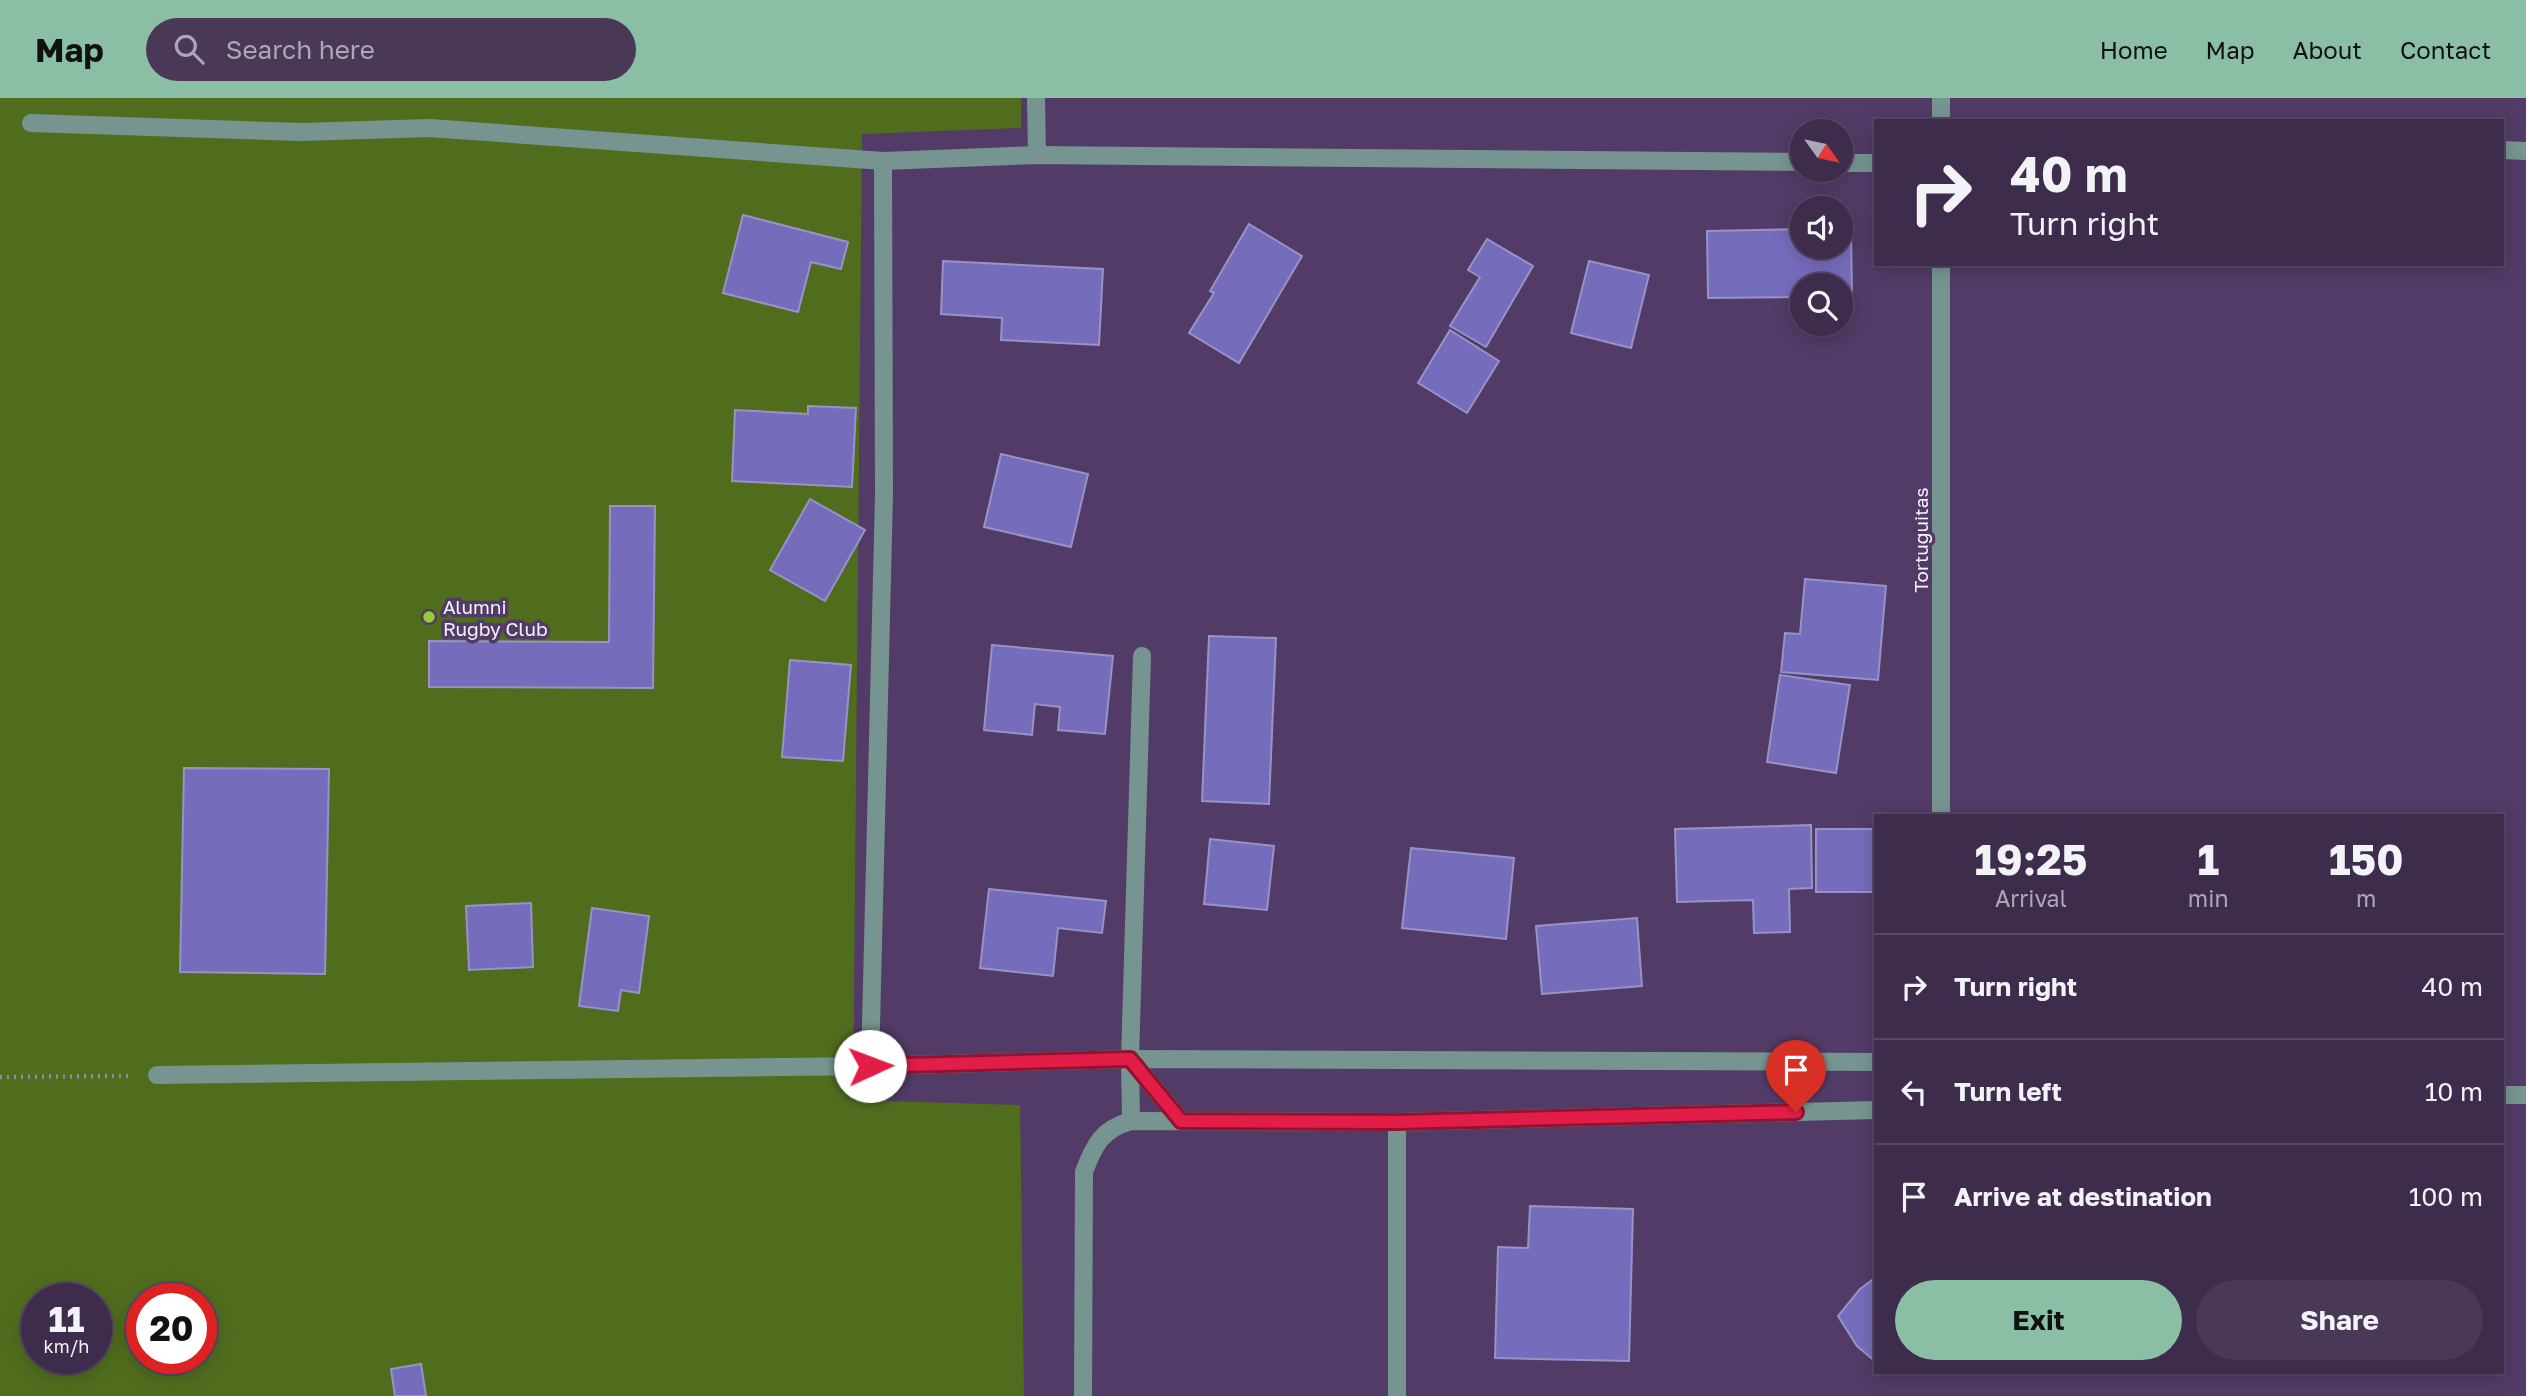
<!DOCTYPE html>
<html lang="en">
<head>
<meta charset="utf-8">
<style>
	:root { --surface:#3e2c4c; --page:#493856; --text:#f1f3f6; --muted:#ada7b5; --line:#574864; --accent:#8abfa5 }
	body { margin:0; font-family:"Golos Text",sans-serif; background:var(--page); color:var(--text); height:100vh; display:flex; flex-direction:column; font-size:26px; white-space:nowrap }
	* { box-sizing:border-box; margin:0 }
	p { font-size:23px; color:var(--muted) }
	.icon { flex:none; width:38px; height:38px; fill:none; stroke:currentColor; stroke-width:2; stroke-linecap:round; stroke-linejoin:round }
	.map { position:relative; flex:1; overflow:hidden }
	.sheet { position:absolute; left:1874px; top:716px; width:630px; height:560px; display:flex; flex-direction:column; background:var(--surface); border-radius:0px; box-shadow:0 4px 18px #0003,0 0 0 2px var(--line) }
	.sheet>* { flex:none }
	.guide { position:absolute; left:1874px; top:21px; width:630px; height:147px; border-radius:0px; box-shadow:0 4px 18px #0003,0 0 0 2px var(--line); background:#3e2c4c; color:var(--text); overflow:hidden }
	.needle { width:46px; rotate:123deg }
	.controls { position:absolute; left:1790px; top:21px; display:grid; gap:14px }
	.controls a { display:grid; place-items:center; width:63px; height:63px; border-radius:50%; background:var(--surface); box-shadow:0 4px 18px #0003,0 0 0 2px var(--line); font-size:35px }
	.speed { position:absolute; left:21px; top:1185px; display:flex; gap:14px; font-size:35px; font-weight:700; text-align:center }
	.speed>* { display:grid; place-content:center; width:91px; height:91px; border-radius:50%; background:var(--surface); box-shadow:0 4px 18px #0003,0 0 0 2px var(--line); line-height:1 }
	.speed small { font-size:18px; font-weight:400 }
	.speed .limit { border:10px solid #d22; background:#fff; color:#111 }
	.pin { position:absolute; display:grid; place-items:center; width:60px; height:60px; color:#fff; margin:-72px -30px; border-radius:50% 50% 50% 0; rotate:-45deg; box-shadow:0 0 7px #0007 }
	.pin .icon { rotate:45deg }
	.me { position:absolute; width:77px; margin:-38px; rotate:88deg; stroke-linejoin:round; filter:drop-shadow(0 0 5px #0008) }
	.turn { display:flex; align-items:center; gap:24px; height:147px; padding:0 21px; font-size:32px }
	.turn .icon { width:91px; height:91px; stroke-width:2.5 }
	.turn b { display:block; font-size:49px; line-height:60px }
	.eta { display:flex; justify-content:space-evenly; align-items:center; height:119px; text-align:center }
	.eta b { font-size:42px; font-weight:700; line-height:49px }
	.button { display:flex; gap:14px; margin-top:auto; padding:14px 21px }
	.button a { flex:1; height:80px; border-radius:42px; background:var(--accent); color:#111; font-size:28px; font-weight:700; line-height:80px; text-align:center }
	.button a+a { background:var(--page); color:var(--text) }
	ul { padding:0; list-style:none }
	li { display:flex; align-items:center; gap:21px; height:105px; padding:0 21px; border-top:2px solid var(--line) }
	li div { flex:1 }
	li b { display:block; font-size:26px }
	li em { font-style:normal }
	header { display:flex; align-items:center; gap:42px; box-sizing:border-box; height:98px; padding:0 35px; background:var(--accent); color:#111 }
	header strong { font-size:33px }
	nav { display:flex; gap:38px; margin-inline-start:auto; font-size:24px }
	.search { width:490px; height:63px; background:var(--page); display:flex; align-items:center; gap:18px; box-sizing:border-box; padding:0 24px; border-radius:38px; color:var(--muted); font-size:26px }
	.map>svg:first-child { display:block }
</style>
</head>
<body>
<header>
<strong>Map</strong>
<div class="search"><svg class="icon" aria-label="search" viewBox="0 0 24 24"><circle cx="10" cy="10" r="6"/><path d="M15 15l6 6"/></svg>Search here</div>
<nav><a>Home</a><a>Map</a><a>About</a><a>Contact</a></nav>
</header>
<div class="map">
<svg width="2526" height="1298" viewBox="0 0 2526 1298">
	<rect width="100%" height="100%" fill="#523b66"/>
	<path fill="#506d1e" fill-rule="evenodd" d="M0 0H1021V30L862 36 853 1002 1020 1007 1024 1298H0ZM37 1200H96V1260H37ZM142 1200H201V1260H142Z"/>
	<g fill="#766cbc" stroke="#9793c7" stroke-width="2">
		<polygon points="743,117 848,144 841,171 811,164 798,214 723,195"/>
		<polygon points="1249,126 1302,158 1239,265 1189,235 1214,195 1210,193"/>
		<polygon points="1802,131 1802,149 1841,149 1841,131 1851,131 1852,199 1841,199 1841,187 1802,187 1802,199 1708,200 1707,133"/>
		<polygon points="1487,141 1533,168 1486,249 1450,228 1480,179 1468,172"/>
		<polygon points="943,163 1103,171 1099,247 1001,242 1002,220 941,216"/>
		<polygon points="1589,163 1649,177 1631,250 1571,235"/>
		<polygon points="1450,232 1499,263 1467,315 1418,285"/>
		<polygon points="808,308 856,310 852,389 732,383 735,312 808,316"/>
		<polygon points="1001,356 1088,376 1071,449 984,429"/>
		<polygon points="810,401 865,432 825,503 770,472"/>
		<polygon points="610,408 655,408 653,590 429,589 429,543 609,544"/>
		<polygon points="1805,481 1886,488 1878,582 1781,574 1785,535 1800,536"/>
		<polygon points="1209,538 1276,540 1269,706 1202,703"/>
		<polygon points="992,547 1113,558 1105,636 1058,632 1060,609 1035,606 1032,637 984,632"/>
		<polygon points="790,562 851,567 843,663 782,659"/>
		<polygon points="1780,577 1850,587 1836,675 1767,664"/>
		<polygon points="184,670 329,671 325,876 180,874"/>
		<polygon points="1811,727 1812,790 1789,791 1790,834 1754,835 1753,802 1677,804 1675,731"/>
		<rect x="1816" y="731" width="60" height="63"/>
		<polygon points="1210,741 1274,748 1267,812 1204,806"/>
		<polygon points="1411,750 1514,760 1506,841 1402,830"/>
		<polygon points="989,791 1106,803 1102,835 1058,830 1053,878 980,870"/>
		<polygon points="531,805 533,869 469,872 466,808"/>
		<polygon points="592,810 649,818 639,895 621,892 618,913 579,908"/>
		<polygon points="1637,820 1642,888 1542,896 1536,828"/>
		<polygon points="1530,1108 1633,1111 1629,1263 1495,1260 1498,1149 1528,1150"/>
		<polygon points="1876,1179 1876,1264 1857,1248 1838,1218 1860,1191"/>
		<polygon points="421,1266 426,1298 395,1298 391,1271"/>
	</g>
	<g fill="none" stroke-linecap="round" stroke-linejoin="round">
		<polyline stroke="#9787a4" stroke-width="4.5" stroke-dasharray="2 5" stroke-linecap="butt" points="0,979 128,978"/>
		<g stroke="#769591" stroke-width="18">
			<polyline points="1036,0 1037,57"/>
			<polyline points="1941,23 1941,0"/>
			<polyline points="31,25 302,34 430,30 883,63"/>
			<polyline points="2502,52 2526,53"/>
			<polyline points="1841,65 1876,65"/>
			<polyline points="1941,718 1941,166"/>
			<polyline points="1130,961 1142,558"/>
			<polyline points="870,968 1130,961 1876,964"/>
			<polyline points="157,977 870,968 884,397 883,63 1037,57 1802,64"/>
			<polyline points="2502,997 2526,997"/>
			<polyline points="1131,1023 1130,961 1181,1023"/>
			<polyline points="1397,1024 1397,1298"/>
			<path d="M1083 1298 1084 1074C1094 1047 1102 1031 1131 1023L1397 1024 1876 1012"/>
		</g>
	</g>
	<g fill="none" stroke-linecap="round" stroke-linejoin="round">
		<g stroke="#92132f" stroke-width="18">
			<polyline id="route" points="870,968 1130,961 1181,1023 1397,1024 1796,1014"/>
		</g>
		<use href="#route" stroke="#e11d48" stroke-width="12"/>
	</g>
	<circle fill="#96cc39" stroke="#523b66" stroke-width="2.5" cx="429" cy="519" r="7"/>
	<g text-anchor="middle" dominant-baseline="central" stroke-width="7" stroke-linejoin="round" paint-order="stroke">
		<g font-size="19" fill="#f7f2fc" stroke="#523b66">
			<text transform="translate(1920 442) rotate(-90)">Tortuguitas</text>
		</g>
		<g font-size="19" fill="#f7f2fc" stroke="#523b66" text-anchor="start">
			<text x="443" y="508">Alumni<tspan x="443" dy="22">Rugby Club</tspan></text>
		</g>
	</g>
</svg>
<div class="controls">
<a><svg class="needle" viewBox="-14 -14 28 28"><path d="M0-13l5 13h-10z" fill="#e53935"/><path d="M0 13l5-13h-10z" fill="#ada7b5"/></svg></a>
<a><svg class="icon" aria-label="sound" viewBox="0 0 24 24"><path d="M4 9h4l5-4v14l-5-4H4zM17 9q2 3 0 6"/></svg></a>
<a><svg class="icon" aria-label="search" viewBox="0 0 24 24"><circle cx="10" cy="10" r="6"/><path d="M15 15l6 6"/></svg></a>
</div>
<div class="speed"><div>11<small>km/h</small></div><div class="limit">20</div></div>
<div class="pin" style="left:1796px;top:1014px;background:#d93025"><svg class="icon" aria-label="arrive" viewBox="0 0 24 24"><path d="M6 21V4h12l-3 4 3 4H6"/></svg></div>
<svg class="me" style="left:870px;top:968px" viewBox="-20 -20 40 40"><circle r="19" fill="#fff"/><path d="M0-13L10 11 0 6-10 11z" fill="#e11d48"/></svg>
<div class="guide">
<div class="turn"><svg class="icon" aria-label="right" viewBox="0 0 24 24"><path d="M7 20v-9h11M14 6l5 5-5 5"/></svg><div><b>40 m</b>Turn right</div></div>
</div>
<section class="sheet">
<div class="eta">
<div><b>19:25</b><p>Arrival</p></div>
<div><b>1</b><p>min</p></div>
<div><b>150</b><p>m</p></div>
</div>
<ul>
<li><svg class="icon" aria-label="right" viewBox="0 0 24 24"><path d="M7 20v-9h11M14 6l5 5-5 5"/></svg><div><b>Turn right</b></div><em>40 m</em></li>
<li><svg class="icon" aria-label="left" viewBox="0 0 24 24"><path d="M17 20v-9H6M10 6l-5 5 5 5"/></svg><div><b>Turn left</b></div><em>10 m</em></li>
<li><svg class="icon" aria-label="arrive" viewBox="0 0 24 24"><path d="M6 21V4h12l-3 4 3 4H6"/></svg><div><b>Arrive at destination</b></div><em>100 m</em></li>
</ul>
<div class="button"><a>Exit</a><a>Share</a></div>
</section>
</div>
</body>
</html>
